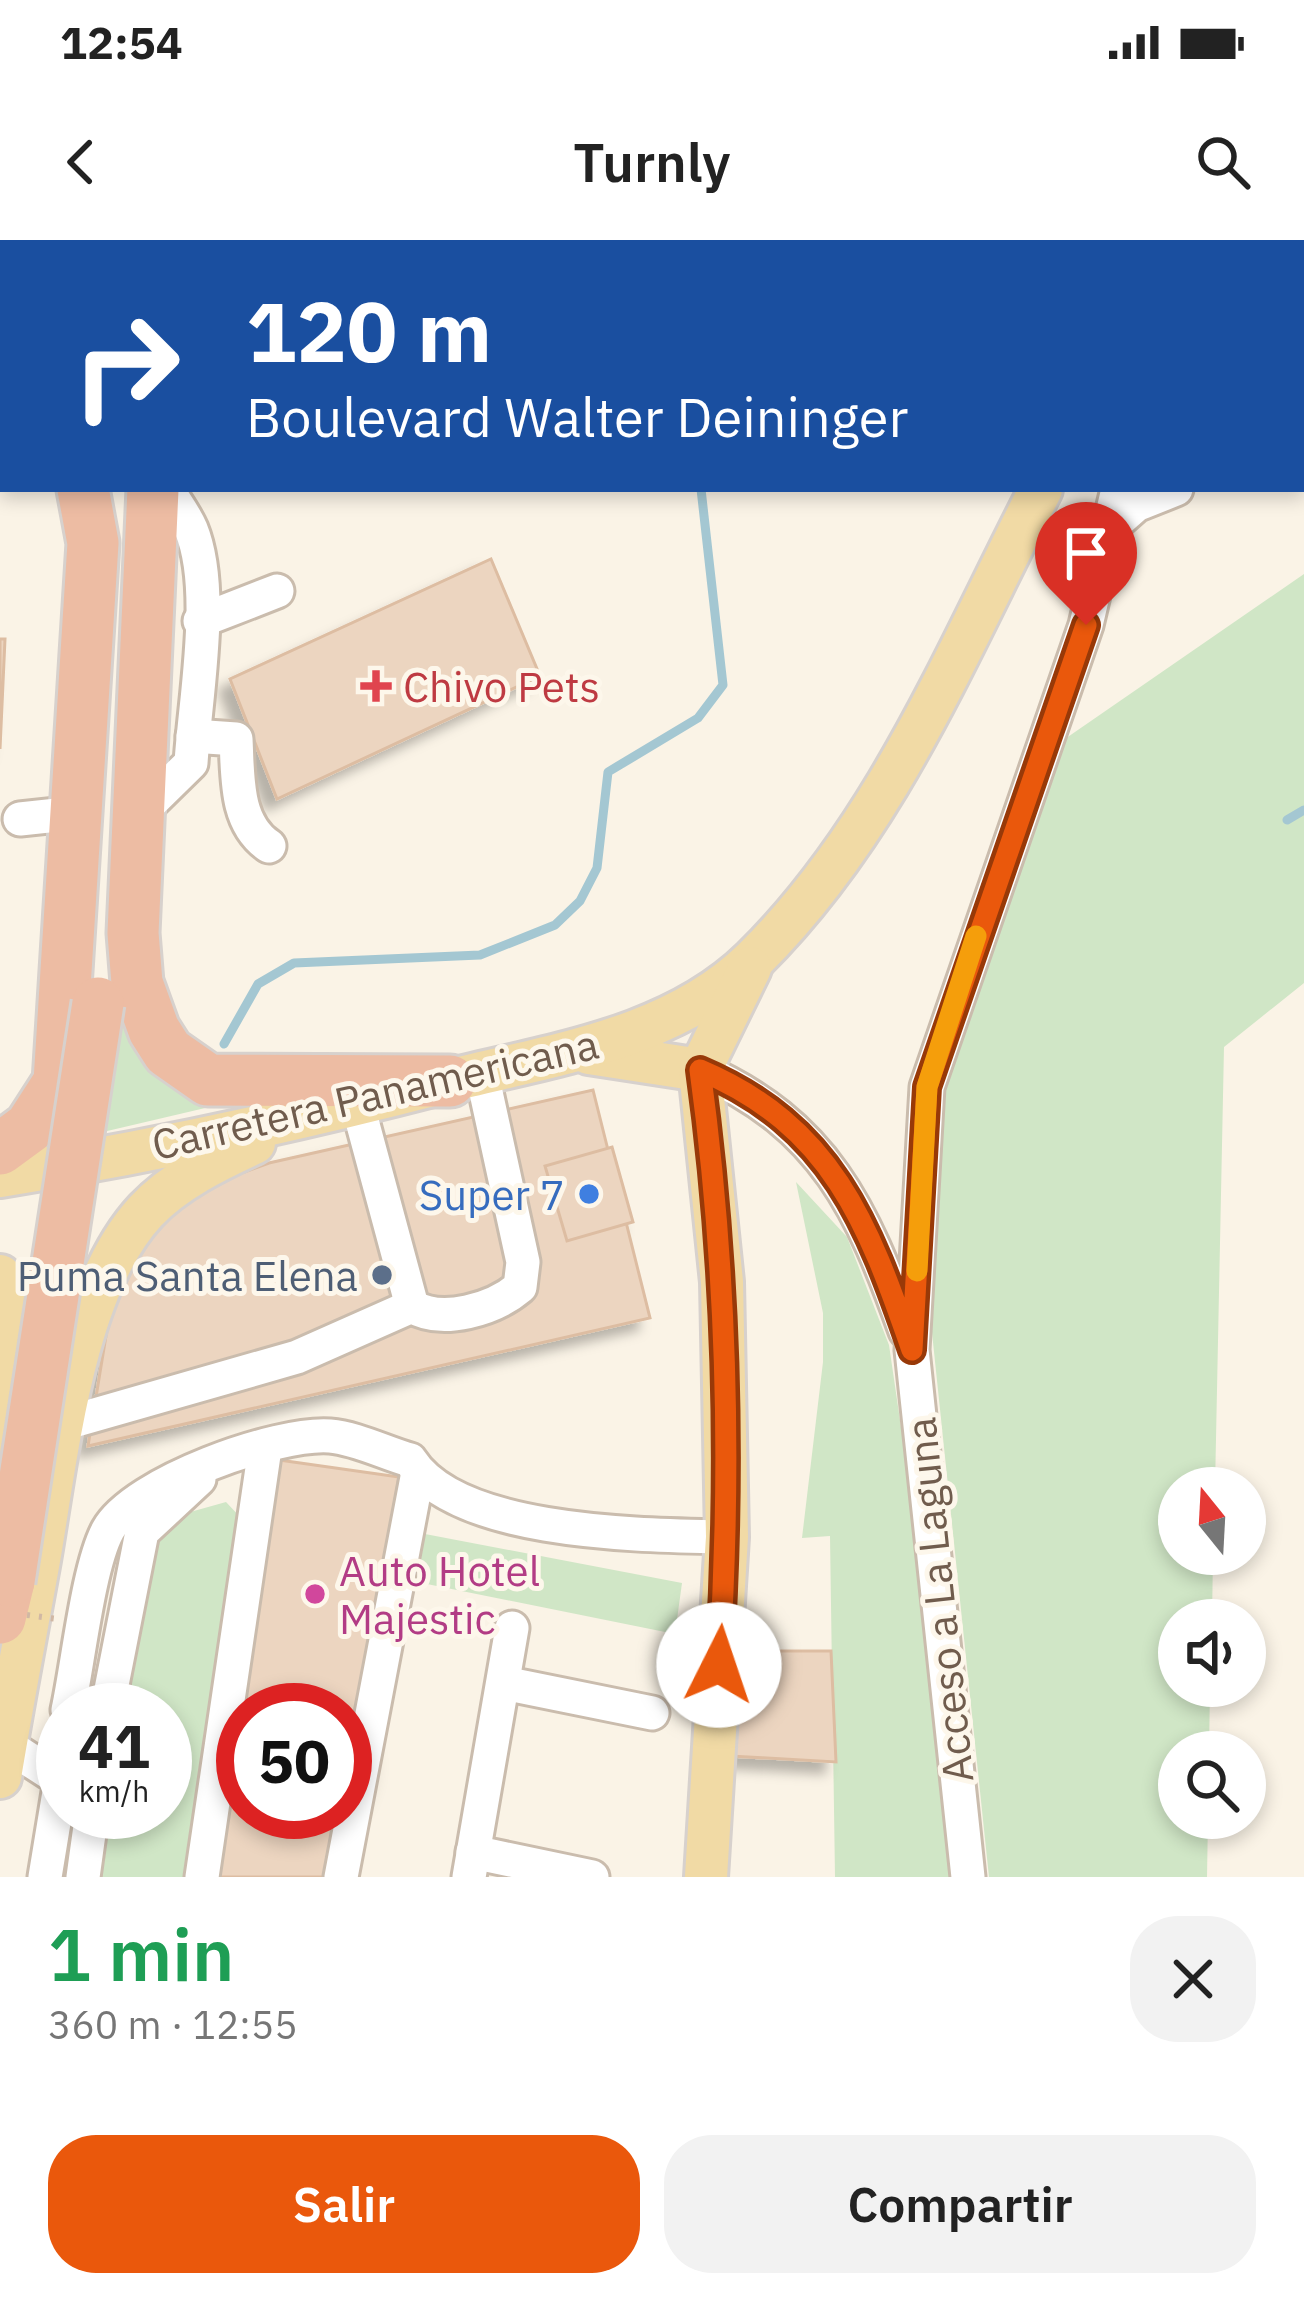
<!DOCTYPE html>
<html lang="es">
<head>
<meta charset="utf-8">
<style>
	:root { --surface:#fff; --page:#f2f2f2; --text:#222; --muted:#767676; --accent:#ea580c }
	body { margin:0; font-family:"IBM Plex Sans",sans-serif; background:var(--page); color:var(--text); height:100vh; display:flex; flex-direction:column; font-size:45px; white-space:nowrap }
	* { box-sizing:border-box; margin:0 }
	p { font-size:39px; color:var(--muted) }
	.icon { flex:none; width:66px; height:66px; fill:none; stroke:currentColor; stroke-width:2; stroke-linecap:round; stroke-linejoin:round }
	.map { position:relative; height:1637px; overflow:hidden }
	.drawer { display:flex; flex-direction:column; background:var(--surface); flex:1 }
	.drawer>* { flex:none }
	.banner { position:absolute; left:0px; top:0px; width:1305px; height:252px; box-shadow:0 6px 18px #0003; background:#1a4fa0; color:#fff; overflow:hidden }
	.needle { width:78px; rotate:342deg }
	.tools { position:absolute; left:1158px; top:1227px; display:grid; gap:24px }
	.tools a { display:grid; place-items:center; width:108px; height:108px; border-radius:50%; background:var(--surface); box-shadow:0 6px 18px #0003; font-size:60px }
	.speed { position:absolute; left:36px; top:1443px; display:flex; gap:24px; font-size:60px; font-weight:700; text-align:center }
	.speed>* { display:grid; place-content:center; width:156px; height:156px; border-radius:50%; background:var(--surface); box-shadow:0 6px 18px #0003; line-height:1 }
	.speed small { font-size:30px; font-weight:400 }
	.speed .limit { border:18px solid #d22; background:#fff; color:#111 }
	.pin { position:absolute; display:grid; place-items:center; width:102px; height:102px; color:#fff; margin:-123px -51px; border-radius:50% 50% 50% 0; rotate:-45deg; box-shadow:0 0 12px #0007 }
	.pin .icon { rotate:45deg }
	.me { position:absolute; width:132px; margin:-66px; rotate:4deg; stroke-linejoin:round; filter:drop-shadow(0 0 9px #0008) }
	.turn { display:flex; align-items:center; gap:42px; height:252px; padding:0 48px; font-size:54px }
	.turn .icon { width:156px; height:156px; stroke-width:2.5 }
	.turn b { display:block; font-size:84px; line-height:102px }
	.round { display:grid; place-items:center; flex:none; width:126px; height:126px; border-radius:48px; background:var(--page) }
	.summary { display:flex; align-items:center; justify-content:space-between; height:204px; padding:0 48px }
	h1 { font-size:72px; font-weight:600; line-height:90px; color:#1e9e55 }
	.cta { display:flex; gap:24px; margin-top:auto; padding:24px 48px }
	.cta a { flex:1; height:138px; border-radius:48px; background:var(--accent); color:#fff; font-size:48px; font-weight:600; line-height:138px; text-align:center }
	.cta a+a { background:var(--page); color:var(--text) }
	.status { display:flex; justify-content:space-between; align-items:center; height:84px; padding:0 60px; background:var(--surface); direction:ltr }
	.status svg { height:33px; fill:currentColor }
	header { display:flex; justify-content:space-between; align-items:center; height:156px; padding:0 48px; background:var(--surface); font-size:54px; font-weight:600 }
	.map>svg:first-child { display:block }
</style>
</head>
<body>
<div class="status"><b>12:54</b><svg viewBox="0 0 49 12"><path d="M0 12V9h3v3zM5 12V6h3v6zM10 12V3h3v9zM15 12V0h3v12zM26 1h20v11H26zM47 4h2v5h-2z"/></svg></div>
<header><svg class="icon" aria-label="back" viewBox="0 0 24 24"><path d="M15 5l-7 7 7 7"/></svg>Turnly<svg class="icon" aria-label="search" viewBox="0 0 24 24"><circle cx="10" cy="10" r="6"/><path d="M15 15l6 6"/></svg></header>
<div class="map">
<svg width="1304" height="1637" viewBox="0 0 1304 1637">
	<defs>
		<filter id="shadow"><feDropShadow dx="-11" dy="11" stdDeviation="6" flood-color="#0004"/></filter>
	</defs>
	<rect width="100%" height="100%" fill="#faf3e6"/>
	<g fill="#d0e6c6">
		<polygon points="1304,334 1304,743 1224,807 1215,1248 1179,1248 1179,1314 1213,1314 1212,1380 1179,1380 1179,1446 1210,1446 1209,1512 1179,1512 1179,1578 1208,1578 1207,1637 989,1637 927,1045 939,870 947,834 1046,512"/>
		<polygon points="119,727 218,865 103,892"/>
		<polygon points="796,942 847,997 889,1105 931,1392 955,1637 835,1637 830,1296 802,1298 823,1122 823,1073"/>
		<polygon points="226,1262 242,1279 184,1637 83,1637 96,1572 165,1572 165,1470 115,1470 151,1283"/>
		<polygon points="425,1294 682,1343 675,1394 417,1342"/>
	</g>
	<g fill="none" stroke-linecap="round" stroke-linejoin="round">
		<g stroke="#a4c7d2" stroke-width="9">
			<polyline points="701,3 702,0"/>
			<polyline points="1287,580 1304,570"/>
			<polyline points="224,804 258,744 294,723 480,715 555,685 580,661 597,628 608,532 698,478 723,445 701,249"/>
		</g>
	</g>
	<g fill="#ecd5c0" stroke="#ddbda2" stroke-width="3" filter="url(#shadow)">
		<polygon points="1253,0 1304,0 1304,40 1302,3"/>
		<polygon points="491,319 540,436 277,559 230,439"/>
		<polygon points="0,399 5,399 0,509"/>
		<polygon points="593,850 650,1078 88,1206 112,1059 136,1012 172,974 214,943 269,923"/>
		<polygon points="612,907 633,982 567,1001 545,926"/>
		<polygon points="272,1219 399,1237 345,1544 345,1470 243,1470 243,1572 340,1572 328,1637 205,1637"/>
		<polygon points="735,1411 831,1411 836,1522 730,1516"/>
	</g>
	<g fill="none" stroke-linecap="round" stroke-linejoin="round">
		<g stroke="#cabcad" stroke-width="39">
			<g id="minor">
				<polyline points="56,3 59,0"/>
				<polyline points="0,61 3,58"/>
				<polyline points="1302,207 1304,207"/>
				<polyline points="1111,287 1136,265 1176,249"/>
				<polyline points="200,381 277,351"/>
				<path d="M193 496 236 499C238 537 235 583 269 606"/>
				<path d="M138 575 191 523C195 458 216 350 191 289 185 275 175 262 167 249"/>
				<polyline points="20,579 76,573"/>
				<path d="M700 830C824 884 863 970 906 1091"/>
				<path d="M358 866 412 1066C442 1085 494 1069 520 1047L523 1022 482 834"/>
				<polyline points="63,1184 297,1117 412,1066"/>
				<polyline points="504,1443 652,1473"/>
				<path d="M68 1470C78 1424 88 1327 108 1290 134 1243 277 1192 330 1196 356 1198 385 1213 410 1220 458 1295 645 1295 727 1297"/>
				<polyline points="107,1470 142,1292 199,1239"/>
				<polyline points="5,1504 61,1540 45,1637"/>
				<polyline points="473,1612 592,1637"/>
				<polyline points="83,1637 92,1572"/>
				<polyline points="202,1637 265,1208"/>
				<polyline points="341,1637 418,1232"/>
				<polyline points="469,1637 512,1388"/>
				<polyline points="968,1637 912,1110 927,847 1086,385 1118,249"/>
			</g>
		</g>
		<g stroke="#d7d1cd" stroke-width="48">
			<g id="major">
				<polyline points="110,3 112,0"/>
				<polyline points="1220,3 1223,0"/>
				<polyline points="0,118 3,115"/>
				<polyline points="589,813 700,830"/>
				<path d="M0 936C150 912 298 880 444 842 550 815 671 800 753 720 886 589 957 411 1041 249"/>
				<path d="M0 1036C30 1087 8 1162 0 1217"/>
				<path d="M0 1537C12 1464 26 1392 39 1320 57 1217 73 1049 146 971 174 941 217 920 254 903"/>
				<polyline points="706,1637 727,1297 722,1042 700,830 750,728"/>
			</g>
		</g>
		<g stroke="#d7d1cd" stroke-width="57">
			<g id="highway">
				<polyline points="167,3 168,0"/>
				<polyline points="0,189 3,189"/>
				<polyline points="153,249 133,693 137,743 154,790 168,812 208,840 450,841"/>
				<polyline points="0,909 30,887 59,842 93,303 83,249"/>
				<polyline points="0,1378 9,1341"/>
			</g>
		</g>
		<g stroke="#d1b8a4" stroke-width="6" stroke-dasharray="3 9" stroke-linecap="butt">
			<polyline points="257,0 261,3"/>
			<polyline points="1044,0 1047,3"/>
			<polyline points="600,3 601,0"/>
			<polyline points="788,3 790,0"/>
			<polyline points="1020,3 1024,0"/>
			<polyline points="1157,3 1160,0"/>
			<polyline points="1302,102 1304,100"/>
		</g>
		<use href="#minor" stroke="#fff" stroke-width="33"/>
		<use href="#major" stroke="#f1daa5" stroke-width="42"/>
		<use href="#highway" stroke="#edbca3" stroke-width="51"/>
		<g stroke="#d7d1cd" stroke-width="57" stroke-linecap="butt">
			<polyline id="highway-bridge" points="9,1341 98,763"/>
		</g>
		<g stroke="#d1b8a4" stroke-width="6" stroke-dasharray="3 9" stroke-linecap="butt">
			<polyline points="0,115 3,118"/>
			<polyline points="27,1375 57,1379"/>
		</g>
		<use href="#highway-bridge" stroke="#edbca3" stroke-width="51"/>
	</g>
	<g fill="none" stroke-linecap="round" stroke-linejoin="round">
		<g stroke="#983908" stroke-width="30">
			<path id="route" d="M719 1425C732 1226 727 1027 700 830 832 886 868 983 912 1110L927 847 1086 385"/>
		</g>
		<use href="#route" stroke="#ea580c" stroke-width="21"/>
		<polyline stroke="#f59e0b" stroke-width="21" points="917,1031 927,847 976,696"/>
	</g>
	<path fill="#e0444e" stroke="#fdf7eb" stroke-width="4.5" d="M370 428h12v12h12v12h-12v12h-12v-12h-12v-12h12z"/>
	<circle fill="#3f7fe0" stroke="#fdf7eb" stroke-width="4.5" cx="589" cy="954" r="12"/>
	<circle fill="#5c6f8a" stroke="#fdf7eb" stroke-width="4.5" cx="382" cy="1035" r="12"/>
	<circle fill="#d1479c" stroke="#fdf7eb" stroke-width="4.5" cx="315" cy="1354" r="12"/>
	<g text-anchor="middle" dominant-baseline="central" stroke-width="10" stroke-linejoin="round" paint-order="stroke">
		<g font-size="42" fill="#be3a42" stroke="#fdf7eb" text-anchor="start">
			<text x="403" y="446">Chivo Pets</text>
		</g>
		<g font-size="42" fill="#705c4d" stroke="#fdf7eb">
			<text transform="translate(375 854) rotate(-13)">Carretera Panamericana</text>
			<text transform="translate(939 1360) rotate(-96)">Acceso a La Laguna</text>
		</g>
		<g font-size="42" fill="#366cbe" stroke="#fdf7eb" text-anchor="end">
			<text x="565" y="954">Super 7</text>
		</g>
		<g font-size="42" fill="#4e5e75" stroke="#fdf7eb" text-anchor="end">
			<text x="358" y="1035">Puma Santa Elena</text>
		</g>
		<g font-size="42" fill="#b23c85" stroke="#fdf7eb" text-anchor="start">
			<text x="339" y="1330">Auto Hotel<tspan x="339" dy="48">Majestic</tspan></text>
		</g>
	</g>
</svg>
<div class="tools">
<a><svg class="needle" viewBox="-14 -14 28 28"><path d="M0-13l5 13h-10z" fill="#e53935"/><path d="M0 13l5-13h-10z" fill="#767676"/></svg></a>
<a><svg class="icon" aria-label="sound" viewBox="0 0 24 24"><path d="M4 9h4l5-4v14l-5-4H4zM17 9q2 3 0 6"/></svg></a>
<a><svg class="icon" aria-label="search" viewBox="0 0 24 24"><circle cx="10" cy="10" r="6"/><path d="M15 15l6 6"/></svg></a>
</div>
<div class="speed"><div>41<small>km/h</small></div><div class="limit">50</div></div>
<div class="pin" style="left:1086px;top:385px;background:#d93025"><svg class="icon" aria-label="arrive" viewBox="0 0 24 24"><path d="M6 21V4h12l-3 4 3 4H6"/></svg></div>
<svg class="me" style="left:719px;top:1425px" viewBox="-20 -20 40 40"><circle r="19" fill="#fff"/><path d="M0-13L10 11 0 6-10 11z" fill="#ea580c"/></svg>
<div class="banner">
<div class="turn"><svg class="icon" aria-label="right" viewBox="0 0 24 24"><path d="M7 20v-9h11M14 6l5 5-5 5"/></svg><div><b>120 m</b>Boulevard Walter Deininger</div></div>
</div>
</div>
<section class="drawer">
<div class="summary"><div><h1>1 min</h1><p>360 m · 12:55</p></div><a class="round"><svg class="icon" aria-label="close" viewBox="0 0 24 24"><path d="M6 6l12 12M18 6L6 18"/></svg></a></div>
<div class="cta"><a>Salir</a><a>Compartir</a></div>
</section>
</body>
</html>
